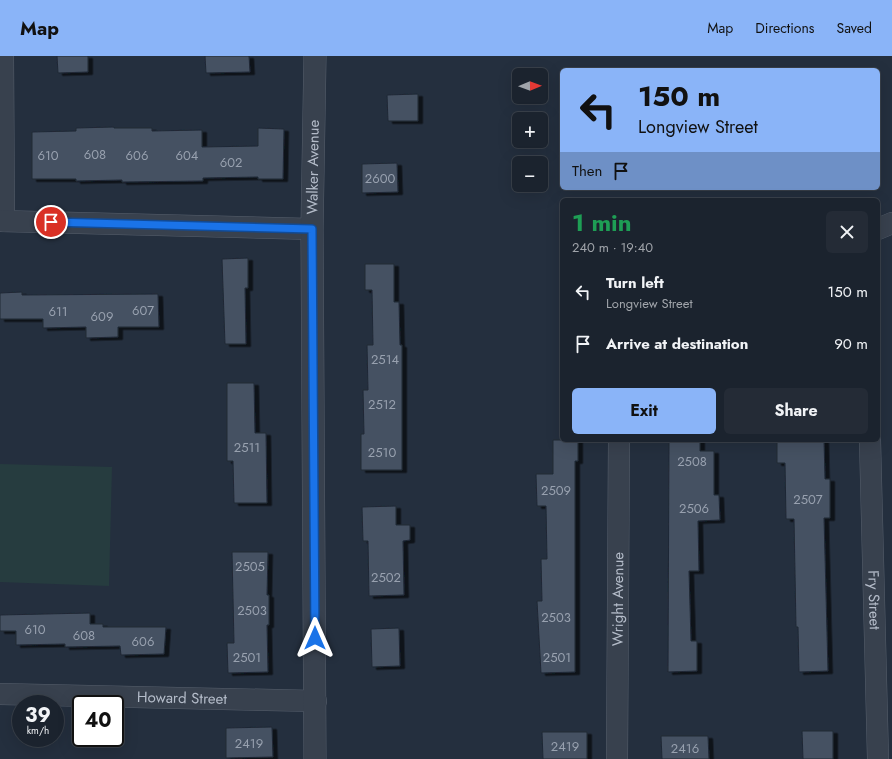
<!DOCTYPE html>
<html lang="en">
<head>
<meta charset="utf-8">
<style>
	:root { --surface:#1b232e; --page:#242b36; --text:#f1f3f6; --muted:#a0a4aa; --line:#39404a; --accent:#8ab4f8 }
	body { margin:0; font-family:Jost,sans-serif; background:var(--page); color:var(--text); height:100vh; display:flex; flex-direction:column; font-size:15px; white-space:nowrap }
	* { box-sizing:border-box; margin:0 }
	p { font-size:13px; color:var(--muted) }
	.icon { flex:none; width:22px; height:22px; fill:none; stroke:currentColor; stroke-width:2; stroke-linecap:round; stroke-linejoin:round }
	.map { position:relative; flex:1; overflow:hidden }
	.details { position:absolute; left:560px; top:142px; width:320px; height:244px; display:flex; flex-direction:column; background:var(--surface); border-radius:6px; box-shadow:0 4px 16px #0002,0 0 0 1px var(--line) }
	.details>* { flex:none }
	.guide { position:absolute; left:560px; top:12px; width:320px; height:122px; border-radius:6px; box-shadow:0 4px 16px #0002,0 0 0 1px var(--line); background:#8ab4f8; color:#111; overflow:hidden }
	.needle { width:26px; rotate:89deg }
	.buttons { position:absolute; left:512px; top:12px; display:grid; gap:8px }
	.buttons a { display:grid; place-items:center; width:36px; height:36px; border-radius:6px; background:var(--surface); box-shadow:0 4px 16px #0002,0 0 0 1px var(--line); font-size:20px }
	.speed { position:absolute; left:12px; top:639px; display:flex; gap:8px; font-size:20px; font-weight:700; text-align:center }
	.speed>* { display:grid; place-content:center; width:52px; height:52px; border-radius:50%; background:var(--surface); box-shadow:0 4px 16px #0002,0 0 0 1px var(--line); line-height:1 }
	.speed small { font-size:10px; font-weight:400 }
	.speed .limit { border:2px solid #111; border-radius:6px; background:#fff; color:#111 }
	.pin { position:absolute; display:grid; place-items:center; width:34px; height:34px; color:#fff; margin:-17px; border:2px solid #fff; border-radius:50%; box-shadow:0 1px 4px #0007 }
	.me { position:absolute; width:44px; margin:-22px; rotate:0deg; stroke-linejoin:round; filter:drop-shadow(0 0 3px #0008) }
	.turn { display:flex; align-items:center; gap:14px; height:84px; padding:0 12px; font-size:18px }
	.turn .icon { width:52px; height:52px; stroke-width:2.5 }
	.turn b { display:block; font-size:28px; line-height:34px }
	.then { display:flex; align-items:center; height:38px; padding:0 12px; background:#0003; gap:8px; font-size:15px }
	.round { display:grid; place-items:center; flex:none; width:42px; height:42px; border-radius:6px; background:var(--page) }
	.overview { display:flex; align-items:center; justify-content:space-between; height:68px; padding:0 12px }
	h1 { font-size:24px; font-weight:700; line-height:30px; color:#1e9e55 }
	.button { display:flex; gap:8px; margin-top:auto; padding:8px 12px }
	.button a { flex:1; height:46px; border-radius:6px; background:var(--accent); color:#111; font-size:16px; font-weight:700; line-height:46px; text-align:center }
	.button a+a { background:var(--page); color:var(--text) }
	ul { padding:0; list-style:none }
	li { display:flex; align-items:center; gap:12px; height:52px; padding:0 12px }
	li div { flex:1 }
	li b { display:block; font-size:15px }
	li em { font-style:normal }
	header { display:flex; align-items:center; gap:24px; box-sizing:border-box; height:56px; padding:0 20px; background:var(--accent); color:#111 }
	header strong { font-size:19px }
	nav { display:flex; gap:22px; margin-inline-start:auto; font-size:14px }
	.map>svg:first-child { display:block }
</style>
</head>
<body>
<header>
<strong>Map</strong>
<nav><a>Map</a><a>Directions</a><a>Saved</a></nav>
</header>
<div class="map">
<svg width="892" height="703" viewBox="0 0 892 703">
	<defs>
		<filter id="shadow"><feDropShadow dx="4.5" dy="2.5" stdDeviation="0" flood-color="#0009"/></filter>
	</defs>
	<rect width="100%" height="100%" fill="#242f3e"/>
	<polygon fill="#263c3f" points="0,408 112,411 109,530 0,526"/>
	<g fill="#455162" stroke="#1f2835" filter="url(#shadow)">
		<polygon points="57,0 88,0 88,16 58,17"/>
		<polygon points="205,0 249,0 250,16 206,17"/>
		<polygon points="418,38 418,65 388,65 387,39"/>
		<polygon points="114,71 114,72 152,72 152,75 202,74 202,91 258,90 258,72 284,73 283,123 258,123 258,121 203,122 203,125 122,126 122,124 76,125 76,123 32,123 32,76 76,75 76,72"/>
		<polygon points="397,107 398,136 362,137 362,108"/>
		<polygon points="248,202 248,232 245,232 246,288 225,288 222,203"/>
		<polygon points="365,208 394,208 394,246 399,246 400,289 402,289 402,414 361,414 361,378 364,378 363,334 368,334 367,289 373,289 372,234 365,234"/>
		<polygon points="22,236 22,239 158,238 159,271 118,271 118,281 86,282 86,271 43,272 43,263 0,263 0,237"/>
		<polygon points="227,327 254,327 255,377 266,377 267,447 234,447 233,405 227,405"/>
		<polygon points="553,384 578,384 578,405 575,405 575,616 541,617 537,545 542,545 541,503 547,503 546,450 537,450 536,418 553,418"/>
		<polygon points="669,384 700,384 700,395 714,395 714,439 719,439 720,464 698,465 699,515 689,515 691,585 697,585 697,615 668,616"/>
		<polygon points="777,384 824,384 825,423 830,423 830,462 824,462 828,615 799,616 798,571 796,571 794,463 786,463 785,407 777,407"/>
		<polygon points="396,450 396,469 410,469 410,484 403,485 404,539 369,540 368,485 363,485 362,451"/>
		<polygon points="232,496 268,496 267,539 269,539 269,569 267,569 268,616 228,617 227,587 234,587"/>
		<polygon points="90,557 90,568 103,568 103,571 166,571 164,598 121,599 120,590 65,591 65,588 16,589 16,575 0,575 0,559"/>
		<polygon points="399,572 400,610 372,611 371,573"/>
		<polygon points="272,671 273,701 226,702 226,672"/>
		<polygon points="802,675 833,675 833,703 803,703"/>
		<polygon points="542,676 587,676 587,703 543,703"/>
		<polygon points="661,680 708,680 709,703 662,703"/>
	</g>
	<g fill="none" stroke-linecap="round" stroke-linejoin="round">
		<g stroke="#565f6c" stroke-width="22">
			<g id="minor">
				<polyline points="3,0 4,165"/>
				<polyline points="0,165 312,173"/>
				<polyline points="878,173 892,167"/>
				<path id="s1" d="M870 384 878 703"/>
				<path id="s2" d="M0 638 316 645"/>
				<path id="s3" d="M617 703 619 384"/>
			</g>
		</g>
		<g stroke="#565f6c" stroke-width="23">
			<g id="tertiary">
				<path id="s4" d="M315 703 312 173 315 0"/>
			</g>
		</g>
		<use href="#minor" stroke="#38414e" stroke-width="21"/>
		<use href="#tertiary" stroke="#38414e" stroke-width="22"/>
	</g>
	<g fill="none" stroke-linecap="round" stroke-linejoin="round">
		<g stroke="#114b97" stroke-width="10">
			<polyline id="route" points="51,166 312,173 315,582"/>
		</g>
		<use href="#route" stroke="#1a73e8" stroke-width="7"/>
	</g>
	<g text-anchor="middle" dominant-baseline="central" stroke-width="3" stroke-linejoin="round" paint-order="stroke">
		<g font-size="13" fill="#98a1af">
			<text x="95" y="98">608</text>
			<text x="48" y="99">610</text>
			<text x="137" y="99">606</text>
			<text x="187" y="99">604</text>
			<text x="231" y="106">602</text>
			<text x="380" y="122">2600</text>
			<text x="143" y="254">607</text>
			<text x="58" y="255">611</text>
			<text x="102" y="260">609</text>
			<text x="385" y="303">2514</text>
			<text x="382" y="348">2512</text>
			<text x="247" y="391">2511</text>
			<text x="382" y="396">2510</text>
			<text x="692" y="405">2508</text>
			<text x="556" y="434">2509</text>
			<text x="808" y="443">2507</text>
			<text x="694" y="452">2506</text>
			<text x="250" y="510">2505</text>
			<text x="386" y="521">2502</text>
			<text x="252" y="554">2503</text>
			<text x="556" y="561">2503</text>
			<text x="35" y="573">610</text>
			<text x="84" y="579">608</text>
			<text x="143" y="585">606</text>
			<text x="247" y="601">2501</text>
			<text x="557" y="601">2501</text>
			<text x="249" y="687">2419</text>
			<text x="565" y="690">2419</text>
			<text x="685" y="692">2416</text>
		</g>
		<g font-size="15" fill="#b4bcc9" stroke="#1d2633">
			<text stroke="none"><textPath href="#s4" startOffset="592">Walker Avenue</textPath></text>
			<text stroke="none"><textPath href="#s3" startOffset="160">Wright Avenue</textPath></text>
			<text stroke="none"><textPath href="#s1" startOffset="160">Fry Street</textPath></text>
			<text stroke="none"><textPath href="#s2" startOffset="182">Howard Street</textPath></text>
		</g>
	</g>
</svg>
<div class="buttons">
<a><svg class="needle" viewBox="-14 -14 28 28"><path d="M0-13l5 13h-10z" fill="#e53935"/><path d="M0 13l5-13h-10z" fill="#a0a4aa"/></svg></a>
<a>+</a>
<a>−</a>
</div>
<div class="speed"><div>39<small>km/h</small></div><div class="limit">40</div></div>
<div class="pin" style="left:51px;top:166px;background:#d93025"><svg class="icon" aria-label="arrive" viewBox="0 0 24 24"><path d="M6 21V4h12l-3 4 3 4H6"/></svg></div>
<svg class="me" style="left:315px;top:582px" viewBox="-20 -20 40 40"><path d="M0-17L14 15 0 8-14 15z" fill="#1a73e8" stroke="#fff" stroke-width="4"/></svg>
<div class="guide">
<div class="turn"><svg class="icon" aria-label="left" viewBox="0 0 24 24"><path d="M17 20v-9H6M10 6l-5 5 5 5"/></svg><div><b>150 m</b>Longview Street</div></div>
<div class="then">Then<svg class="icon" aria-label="arrive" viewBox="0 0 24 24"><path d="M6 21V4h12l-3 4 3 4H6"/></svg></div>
</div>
<section class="details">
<div class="overview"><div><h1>1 min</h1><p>240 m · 19:40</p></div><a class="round"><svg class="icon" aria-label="close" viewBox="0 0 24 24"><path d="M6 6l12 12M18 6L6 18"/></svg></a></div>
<ul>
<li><svg class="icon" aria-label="left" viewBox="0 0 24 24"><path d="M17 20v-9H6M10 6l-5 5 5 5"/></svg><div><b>Turn left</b><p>Longview Street</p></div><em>150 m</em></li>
<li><svg class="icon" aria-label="arrive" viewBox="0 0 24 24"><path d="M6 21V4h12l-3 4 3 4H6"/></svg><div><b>Arrive at destination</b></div><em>90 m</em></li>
</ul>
<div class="button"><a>Exit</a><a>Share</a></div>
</section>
</div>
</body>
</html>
